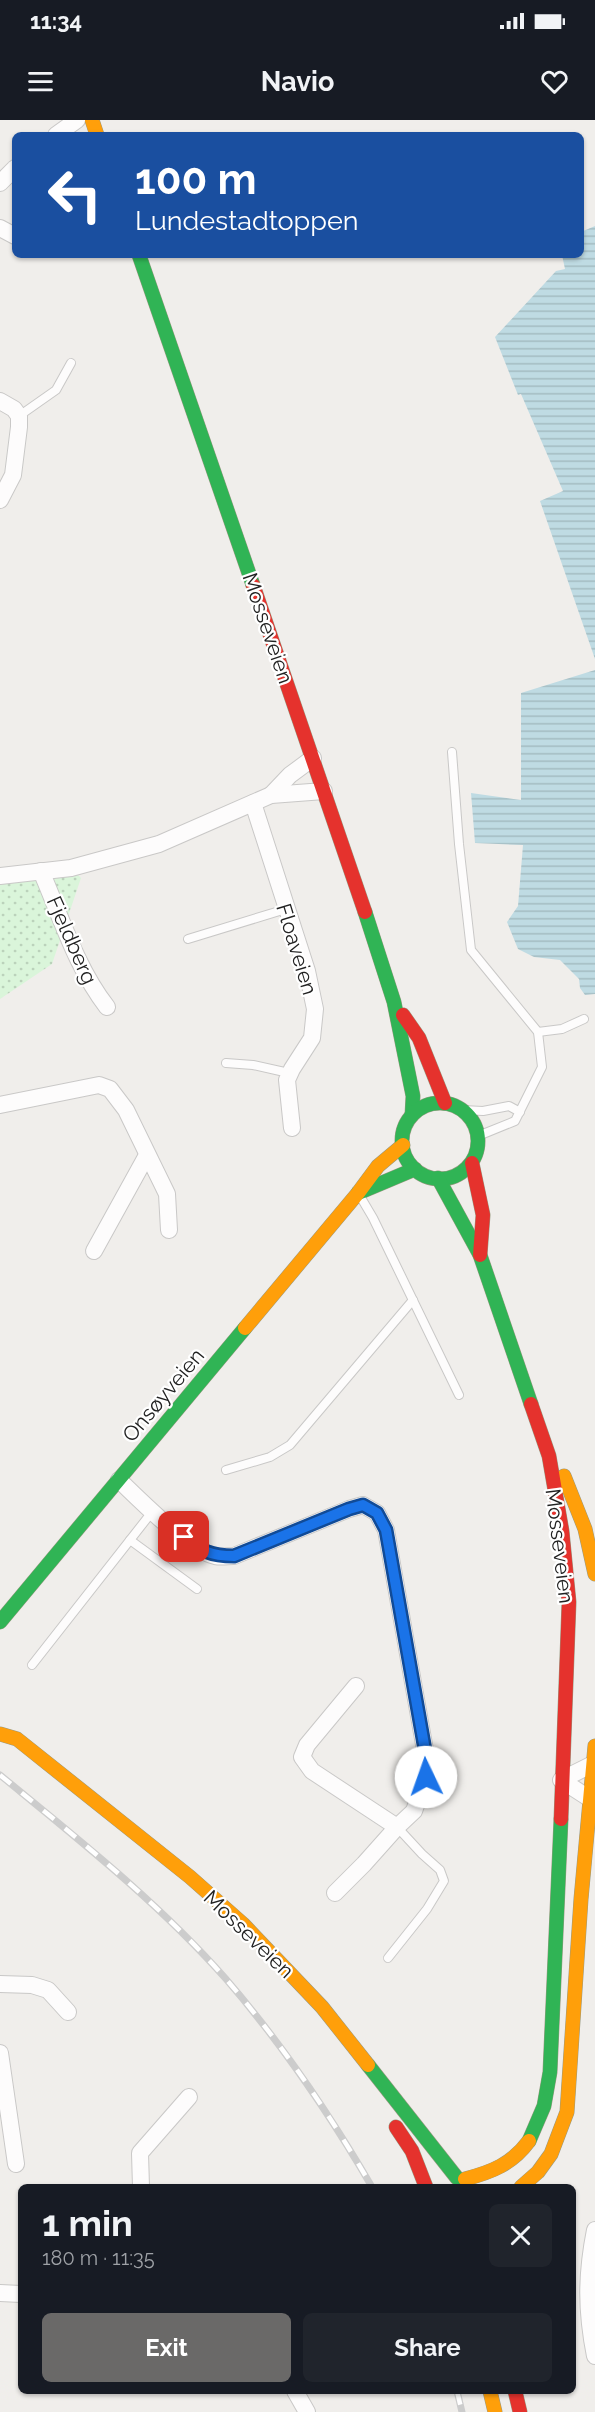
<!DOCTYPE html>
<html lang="en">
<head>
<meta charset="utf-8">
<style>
	:root { --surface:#171b24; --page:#20242c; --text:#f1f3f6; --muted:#9ea1a6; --accent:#6a6968 }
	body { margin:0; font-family:Raleway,sans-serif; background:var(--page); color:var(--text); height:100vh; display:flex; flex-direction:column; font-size:22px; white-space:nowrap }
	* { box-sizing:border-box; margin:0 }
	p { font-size:20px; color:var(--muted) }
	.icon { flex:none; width:33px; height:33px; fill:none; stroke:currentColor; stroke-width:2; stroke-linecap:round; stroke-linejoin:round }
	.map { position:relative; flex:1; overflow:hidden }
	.drawer { position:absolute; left:18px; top:2064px; width:558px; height:210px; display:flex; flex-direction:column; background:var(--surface); border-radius:9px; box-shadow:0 2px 4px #0004 }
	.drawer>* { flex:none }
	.banner { position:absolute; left:12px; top:12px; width:572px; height:126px; border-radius:9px; box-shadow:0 2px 4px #0004; background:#1a4fa0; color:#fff; overflow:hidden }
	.pin { position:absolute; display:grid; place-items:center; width:51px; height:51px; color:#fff; margin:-26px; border-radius:12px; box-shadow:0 3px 9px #0006 }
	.me { position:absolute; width:66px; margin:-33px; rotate:357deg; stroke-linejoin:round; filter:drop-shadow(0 0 4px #0008) }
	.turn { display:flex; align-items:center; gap:21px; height:126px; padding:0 24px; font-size:27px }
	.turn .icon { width:78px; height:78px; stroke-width:2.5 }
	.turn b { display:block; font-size:42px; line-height:51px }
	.round { display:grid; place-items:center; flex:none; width:63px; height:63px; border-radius:9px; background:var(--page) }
	.head { display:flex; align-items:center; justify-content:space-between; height:102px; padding:0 24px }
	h1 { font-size:36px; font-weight:700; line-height:45px }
	.button { display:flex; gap:12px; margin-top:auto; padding:12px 24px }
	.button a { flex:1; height:69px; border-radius:9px; background:var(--accent); color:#fff; font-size:24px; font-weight:700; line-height:69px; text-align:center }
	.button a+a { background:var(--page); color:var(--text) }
	.status { display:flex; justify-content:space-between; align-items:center; height:42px; padding:0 30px; background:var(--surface); direction:ltr }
	.status svg { height:16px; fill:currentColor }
	header { display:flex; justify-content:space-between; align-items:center; height:78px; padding:0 24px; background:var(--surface); font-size:27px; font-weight:700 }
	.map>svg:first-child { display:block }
</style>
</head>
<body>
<div class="status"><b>11:34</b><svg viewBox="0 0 49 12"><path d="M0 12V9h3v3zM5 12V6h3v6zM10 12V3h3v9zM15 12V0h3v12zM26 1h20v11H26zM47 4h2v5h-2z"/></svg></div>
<header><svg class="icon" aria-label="menu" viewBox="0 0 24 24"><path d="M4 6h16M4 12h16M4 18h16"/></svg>Navio<svg class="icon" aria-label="heart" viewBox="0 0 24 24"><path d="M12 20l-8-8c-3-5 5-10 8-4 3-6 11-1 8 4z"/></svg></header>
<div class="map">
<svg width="595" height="2292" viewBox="0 0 595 2292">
	<defs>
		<pattern id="park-dots" width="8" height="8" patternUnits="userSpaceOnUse" patternTransform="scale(1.5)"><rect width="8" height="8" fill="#daf5da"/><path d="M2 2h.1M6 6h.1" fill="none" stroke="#bbd2bb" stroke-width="1.8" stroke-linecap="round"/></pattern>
		<pattern id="water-rules" width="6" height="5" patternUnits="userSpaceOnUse" patternTransform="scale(1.5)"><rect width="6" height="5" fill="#bfdbe3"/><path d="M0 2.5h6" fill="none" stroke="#a4bcc2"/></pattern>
	</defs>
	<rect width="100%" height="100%" fill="#f0eeeb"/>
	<polygon fill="url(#park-dots)" points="71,748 81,758 52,844 0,879 0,754"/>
	<g fill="url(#water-rules)">
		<polygon points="595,106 595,539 540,381 563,371 521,274 518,275 495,217 556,151 565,149 562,135 580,135 581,112"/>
		<polygon points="595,550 595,874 585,875 580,868 579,859 560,840 534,837 518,829 507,802 518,786 523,725 475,723 471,673 521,680 521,573"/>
	</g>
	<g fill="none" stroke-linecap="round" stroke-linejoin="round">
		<g stroke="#c9c8c7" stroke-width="10">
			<g id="lane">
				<polyline points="19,296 56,270 71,243"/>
				<polyline points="452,632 459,724 471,830 538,912 542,947 515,1001 478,1016"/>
				<polyline points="188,819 286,789"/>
				<polyline points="538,912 562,909 584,899"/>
				<polyline points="226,943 253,945 289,953"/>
				<polyline points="463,990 483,991 509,986 520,992"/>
				<polyline points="360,1076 373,1098 459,1275"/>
				<polyline points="226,1350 270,1337 290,1325 413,1180"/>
				<polyline points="130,1420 197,1469"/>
				<polyline points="32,1545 152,1392"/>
				<polyline points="388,1838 427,1789 444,1761 440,1750 422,1734 397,1707"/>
			</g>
		</g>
		<g stroke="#c9c8c7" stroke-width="18">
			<g id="street">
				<polyline points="56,15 77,0"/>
				<polyline points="0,63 15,48"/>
				<polyline points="0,108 15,116"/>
				<polyline points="0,281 14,289 19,296 19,307 13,355 0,380"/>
				<polyline points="271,675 290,655 313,638"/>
				<polyline points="253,683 307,851 315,889 312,918 292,949 287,960 292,1008"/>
				<path d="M41 751C61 797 76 847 107 887"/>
				<polyline points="0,756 71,748 159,724 271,675 324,671"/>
				<polyline points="0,985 99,965 110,969 126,990 167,1074 169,1110"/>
				<polyline points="94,1131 147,1035"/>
				<path d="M119 1360C139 1379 190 1431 215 1436 221 1437 228 1436 234 1436L349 1389 363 1385 377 1393 386 1410 425 1630 426 1657 414 1691 397 1707 312 1651 302 1637 307 1625 356 1566"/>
				<polyline points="595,1643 561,1660 595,1682"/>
				<polyline points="335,1773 364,1744 397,1707"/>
				<polyline points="0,1864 32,1865 48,1870 68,1892"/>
				<polyline points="0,1933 16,2044"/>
				<polyline points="141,2067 140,2033 189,1977"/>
				<path d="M595 2110C586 2155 586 2191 595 2236"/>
				<polyline points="0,2173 21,2174"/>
				<polyline points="295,2271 307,2292"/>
			</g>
		</g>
		<g stroke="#999a82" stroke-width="15">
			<g id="fast">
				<polyline points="139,135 253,465"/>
				<polyline points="365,792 394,882 413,976 412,995"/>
				<circle cx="440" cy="1021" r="38"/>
				<polyline points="438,1058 480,1135 531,1284"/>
				<polyline points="358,1073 415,1049"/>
				<polyline points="0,1502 245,1208"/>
				<polyline points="368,1945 457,2058"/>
				<polyline points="529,2021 544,1986 550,1952 561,1699"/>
			</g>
		</g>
		<g stroke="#999a82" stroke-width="15">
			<g id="slow">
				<polyline points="92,0 97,15"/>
				<polyline points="245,1208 358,1073 378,1046 403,1025"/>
				<polyline points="564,1356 585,1409 595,1454"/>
				<polyline points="0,1614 17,1619 190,1757 243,1804 322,1887 368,1945"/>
				<path d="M465 2059C492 2052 512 2044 529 2021"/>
				<polyline points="521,2067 538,2052 551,2034 567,1992 581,1779 595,1626"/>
				<polyline points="490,2271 495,2292"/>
			</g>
		</g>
		<g stroke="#999a82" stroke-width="15">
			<g id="jam">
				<polyline points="253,465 365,792"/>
				<polyline points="403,895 419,918 445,983"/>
				<polyline points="472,1043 483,1095 480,1135"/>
				<polyline points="531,1284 549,1336 562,1411 569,1482 561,1699"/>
				<polyline points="396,2007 412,2031 426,2067"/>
				<polyline points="515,2271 520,2292"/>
			</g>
		</g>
		<use href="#lane" stroke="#fdfcfc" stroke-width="8"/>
		<use href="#street" stroke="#fdfcfc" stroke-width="16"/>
		<use href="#fast" stroke="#30b455" stroke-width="14"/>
		<use href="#slow" stroke="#ff9f0a" stroke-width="14"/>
		<use href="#jam" stroke="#e5322d" stroke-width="14"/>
		<g stroke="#ccc" stroke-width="7">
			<g id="rail">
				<path d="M0 1655C78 1719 159 1783 226 1859 282 1924 329 1993 372 2067"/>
				<polyline points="457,2271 462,2292"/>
			</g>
		</g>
		<use href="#rail" stroke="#fff" stroke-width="4.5" stroke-dasharray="14" stroke-linecap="butt"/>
	</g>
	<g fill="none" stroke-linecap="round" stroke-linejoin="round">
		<g stroke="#114b97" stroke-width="15">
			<path id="route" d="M184 1417C202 1431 210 1436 234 1436L349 1389 363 1385 377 1393 386 1410 425 1630 426 1657"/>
		</g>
		<use href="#route" stroke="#1a73e8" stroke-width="10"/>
	</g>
	<g text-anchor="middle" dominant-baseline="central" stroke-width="4.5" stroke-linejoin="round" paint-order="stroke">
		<g font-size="21" fill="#222" stroke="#fff">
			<text transform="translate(268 508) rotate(71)">Mosseveien</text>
			<text transform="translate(72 820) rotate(66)">Fjeldberg</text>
			<text transform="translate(297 829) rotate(73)">Floaveien</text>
			<text transform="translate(163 1275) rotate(-50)">Onsøyveien</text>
			<text transform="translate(560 1426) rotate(83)">Mosseveien</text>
			<text transform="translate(249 1814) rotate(44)">Mosseveien</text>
		</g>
	</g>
</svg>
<div class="pin" style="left:184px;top:1417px;background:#d93025"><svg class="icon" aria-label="arrive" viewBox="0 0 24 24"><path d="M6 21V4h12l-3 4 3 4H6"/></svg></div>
<svg class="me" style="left:426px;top:1657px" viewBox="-20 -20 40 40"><circle r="19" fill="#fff"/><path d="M0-13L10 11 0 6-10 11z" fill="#1a73e8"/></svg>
<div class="banner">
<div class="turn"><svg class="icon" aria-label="left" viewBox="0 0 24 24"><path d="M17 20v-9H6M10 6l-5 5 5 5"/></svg><div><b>100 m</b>Lundestadtoppen</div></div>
</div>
<section class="drawer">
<div class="head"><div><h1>1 min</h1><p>180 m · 11:35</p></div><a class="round"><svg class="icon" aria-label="close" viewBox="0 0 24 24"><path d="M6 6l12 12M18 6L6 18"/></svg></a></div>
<div class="button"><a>Exit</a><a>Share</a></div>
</section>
</div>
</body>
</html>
